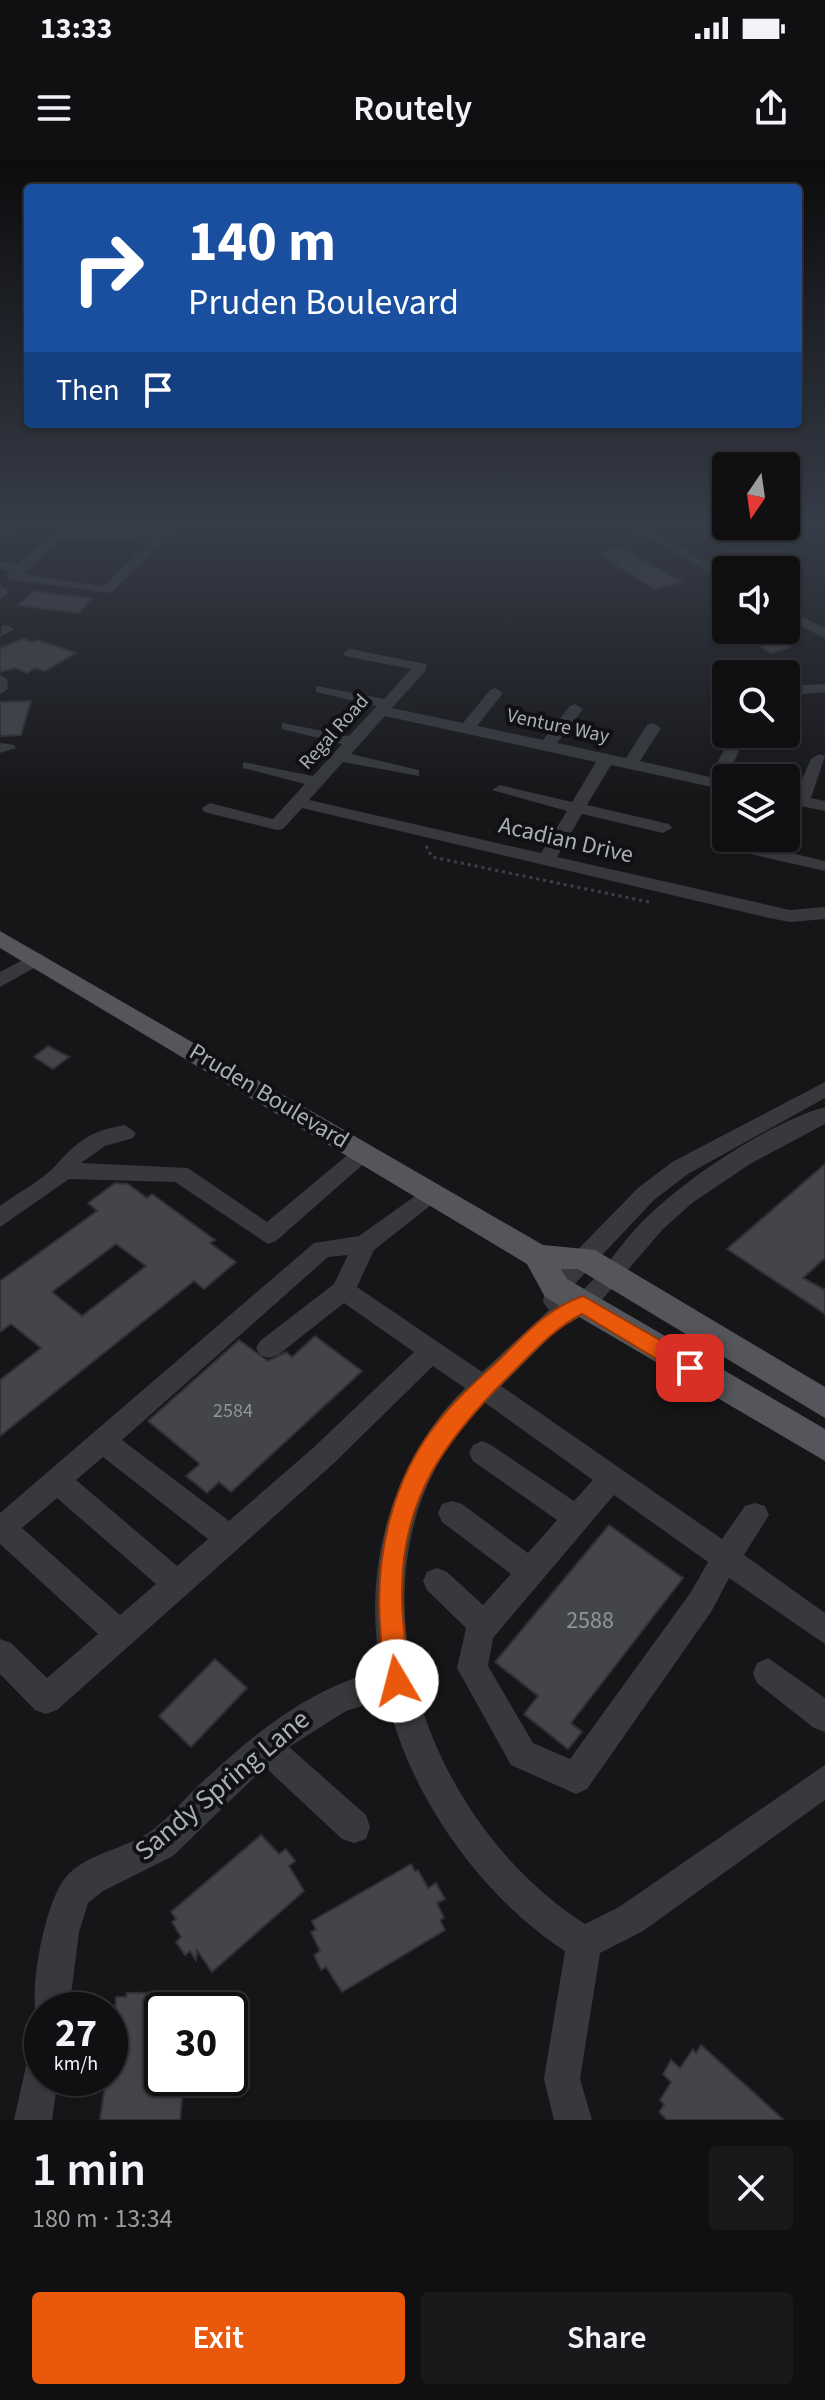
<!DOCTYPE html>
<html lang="en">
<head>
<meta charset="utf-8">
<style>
	:root { --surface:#101012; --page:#19191b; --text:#f1f3f6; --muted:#9c9d9f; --line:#303032; --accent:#ea580c }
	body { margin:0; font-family:"Source Sans 3",sans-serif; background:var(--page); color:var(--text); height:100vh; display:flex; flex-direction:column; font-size:30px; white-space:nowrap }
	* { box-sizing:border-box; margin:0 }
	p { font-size:26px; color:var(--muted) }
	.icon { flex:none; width:44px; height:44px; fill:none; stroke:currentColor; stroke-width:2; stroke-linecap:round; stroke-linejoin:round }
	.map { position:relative; height:1960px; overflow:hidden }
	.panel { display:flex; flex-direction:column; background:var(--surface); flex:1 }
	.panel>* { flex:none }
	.hud { position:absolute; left:24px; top:24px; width:778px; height:244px; border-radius:8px; box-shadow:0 2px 6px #0004,0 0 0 2px var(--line); background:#1a4fa0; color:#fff; overflow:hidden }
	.needle { width:52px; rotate:193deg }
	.tools { position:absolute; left:712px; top:292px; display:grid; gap:16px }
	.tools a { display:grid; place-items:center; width:88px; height:88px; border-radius:8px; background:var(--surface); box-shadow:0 2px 6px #0004,0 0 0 2px var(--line); font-size:40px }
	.speed { position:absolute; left:24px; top:1832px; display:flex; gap:16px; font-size:40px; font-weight:700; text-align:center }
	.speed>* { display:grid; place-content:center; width:104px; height:104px; border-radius:50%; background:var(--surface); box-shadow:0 2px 6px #0004,0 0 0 2px var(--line); line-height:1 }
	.speed small { font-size:20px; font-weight:400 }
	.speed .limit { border:4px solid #111; border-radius:12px; background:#fff; color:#111 }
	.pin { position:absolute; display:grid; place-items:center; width:68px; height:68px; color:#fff; margin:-34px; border-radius:16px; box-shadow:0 4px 12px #0006 }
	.me { position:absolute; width:88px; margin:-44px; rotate:352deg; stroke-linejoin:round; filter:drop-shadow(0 0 6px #0008) }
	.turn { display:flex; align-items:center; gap:28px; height:168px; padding:0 32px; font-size:36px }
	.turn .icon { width:104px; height:104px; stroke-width:2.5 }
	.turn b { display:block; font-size:56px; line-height:68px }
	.then { display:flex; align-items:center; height:76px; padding:0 32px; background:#0003; gap:16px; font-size:30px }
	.round { display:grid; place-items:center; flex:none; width:84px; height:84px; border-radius:8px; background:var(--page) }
	.overview { display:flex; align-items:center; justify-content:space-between; height:136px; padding:0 32px }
	h1 { font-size:48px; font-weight:600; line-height:60px }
	.action { display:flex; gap:16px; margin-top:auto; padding:16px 32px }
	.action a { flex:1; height:92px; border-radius:8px; background:var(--accent); color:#fff; font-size:32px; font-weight:600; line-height:92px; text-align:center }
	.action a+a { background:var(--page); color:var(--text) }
	.status { display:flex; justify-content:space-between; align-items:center; height:56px; padding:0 40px; background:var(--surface); direction:ltr }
	.status svg { height:22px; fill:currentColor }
	header { display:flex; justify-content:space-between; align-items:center; height:104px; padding:0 32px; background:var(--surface); font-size:36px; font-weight:600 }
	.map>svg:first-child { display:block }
</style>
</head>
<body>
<div class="status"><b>13:33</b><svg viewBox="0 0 49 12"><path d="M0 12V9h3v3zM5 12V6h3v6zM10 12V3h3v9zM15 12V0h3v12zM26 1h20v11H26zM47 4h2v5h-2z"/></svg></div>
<header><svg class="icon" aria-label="menu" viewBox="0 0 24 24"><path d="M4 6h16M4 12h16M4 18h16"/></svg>Routely<svg class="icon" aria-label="share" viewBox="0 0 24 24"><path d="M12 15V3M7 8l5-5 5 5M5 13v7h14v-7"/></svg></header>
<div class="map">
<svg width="825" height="1960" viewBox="0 0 825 1960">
	<rect width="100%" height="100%" fill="#161618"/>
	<g fill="#434548" stroke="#303134" stroke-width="2" fill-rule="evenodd">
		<polygon points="622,387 658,409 682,422 655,429 598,394"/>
		<polygon points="34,431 93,439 78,453 18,445"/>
		<polygon points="769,474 791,487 771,493 751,481"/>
		<polygon points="23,479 33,482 38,480 76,493 45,511 36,508 27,513 15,508 0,512 0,488"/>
		<polygon points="31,541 21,575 0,576 0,542"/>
		<polygon points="48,886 69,897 53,909 34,897"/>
		<polygon points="825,1004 825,1098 803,1118 825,1130 825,1154 727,1089"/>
		<path d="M115 1023 128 1024 147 1038 152 1034 215 1080 210 1083 236 1102 204 1129 194 1121 0 1276V1220L41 1188 11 1164 0 1172V1121L97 1051 88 1043ZM116 1084 146 1106 82 1156 52 1132Z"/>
		<polygon points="315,1176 362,1211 231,1332 219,1322 207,1333 186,1316 200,1304 148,1261 239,1180 268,1201 286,1192 292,1197"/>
		<polygon points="609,1365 683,1418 571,1563 582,1572 568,1589 524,1554 538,1536 495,1502"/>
		<polygon points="215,1499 247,1528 191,1587 159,1556"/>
		<polygon points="261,1675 279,1694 286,1689 295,1701 289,1706 304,1731 212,1812 197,1790 196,1800 190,1791 185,1795 176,1782 181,1777 172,1762 176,1759 171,1752"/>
		<polygon points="411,1704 415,1711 418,1710 428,1728 436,1723 445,1739 437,1743 444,1758 440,1760 445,1770 342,1832 326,1807 321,1810 314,1795 320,1791 311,1772 316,1770 312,1761"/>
		<polygon points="193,1832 191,1850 162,1850 162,1918 184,1918 180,1960 100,1960 106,1918 110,1918 116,1837 126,1837 127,1833"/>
		<polygon points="701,1885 784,1960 667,1960 659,1952 664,1945 660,1940 671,1922 663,1914 671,1900 680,1908 693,1889 696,1893"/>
	</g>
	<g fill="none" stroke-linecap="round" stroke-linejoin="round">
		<polyline stroke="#3d4044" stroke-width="3" stroke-dasharray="3 4" stroke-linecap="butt" points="426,686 432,697 649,742"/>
		<g fill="#37393d" fill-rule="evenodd">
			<polygon points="4,367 16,367 0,384"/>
			<path d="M156 367H170L171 376 111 433 12 420 5 416 10 410 0 409V401L18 404 51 375 101 374ZM158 374 103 426 23 414 58 382H101Z"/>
			<polygon points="630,367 644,367 726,413 726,422"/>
			<polygon points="0,425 7,429 7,435 0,439"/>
			<polygon points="786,449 825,468 825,478 786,459"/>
			<polygon points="2,466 7,465 14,469 0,477"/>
			<path d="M350 489 426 504V510L392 548 463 563 490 530 495 528 503 533 477 566 543 580 570 546 575 544 583 549 557 583 626 598 647 565 653 563 661 568 640 601 710 617 729 580H741L743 583 725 620 726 630 611 605 587 645 669 664 672 668 663 673 582 654 557 697 790 750 825 747V759L790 762 769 758 302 648 283 669 277 670 204 652 202 648 210 643 273 659 305 624 243 608V602L313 616 342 584 282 569V563L349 576 377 546 316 532V526L384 539 411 509 345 496 343 493ZM385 556 596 602 572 642 500 625 492 630 567 651 541 693 309 640 343 602 419 616V610L351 594Z"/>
			<polygon points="0,515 7,519 8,529 0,534"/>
			<polygon points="825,524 825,532 786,536 786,526"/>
			<polygon points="0,583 14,585 16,588 0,593"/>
			<polygon points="819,594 825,596 811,638 825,641 825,651 786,643 786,633 795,635 811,599"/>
			<polygon points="752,684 825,701 825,711 746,693 743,689"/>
			<polygon points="36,793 43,795 46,799 43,803 0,827 0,812"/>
			<path d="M825 922V938L688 1014 654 1040 568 1131 567 1141C596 1125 616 1089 639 1065 681 1021 766 964 825 947V964L750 1004 692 1043 663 1069 594 1149 557 1170 501 1226 722 1379 745 1346 755 1343 765 1346 769 1355 744 1395 825 1453V1484L729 1418 711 1452 587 1629 576 1634 511 1605 457 1508 466 1468 427 1430 423 1421 427 1412 437 1408 447 1412 483 1445 511 1414 442 1362 438 1353 442 1344 452 1341 462 1344 528 1393 557 1360 473 1301 469 1293 473 1285 482 1281 491 1285 574 1341 593 1320 484 1242C331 1397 418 1657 585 1764L619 1747 825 1605V1640L643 1771 600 1793 580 1919 592 1960H554L544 1919 565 1791C481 1736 410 1637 387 1538L346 1551 289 1587 366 1655 370 1667 366 1679 354 1683 342 1679 265 1607 173 1696 103 1731 88 1743 79 1772 69 1850H42V1864L38 1863C27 1834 45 1741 66 1717 86 1693 126 1689 151 1671 169 1658 183 1640 199 1625 254 1574 307 1529 381 1510 361 1410 392 1300 465 1228L433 1206 333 1304 57 1550 46 1554 35 1550 0 1514V1479L11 1483 47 1518 98 1474 0 1384V1353L314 1083 359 1076 432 1024 440 1026 443 1032 440 1038 374 1090 357 1127 482 1212 549 1150 543 1142 547 1121 638 1028 672 1002ZM348 1095 334 1124 260 1181 256 1188 260 1195 269 1198 278 1195 344 1143 414 1192 313 1288 229 1361 122 1280 328 1097ZM103 1297 208 1379 177 1406 76 1320ZM614 1335 708 1402 691 1432 570 1599 533 1583 488 1506 493 1478ZM57 1338 156 1424 120 1455 22 1368Z"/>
			<path d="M125 965 136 973 133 978 105 986 81 1003 188 1008 267 1062 357 987H373L376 993 276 1081 268 1084 175 1022 69 1019 0 1067V1046C17 1033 42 1021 56 1005 79 980 90 971 125 965Z"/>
			<polygon points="768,1498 825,1538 825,1572 814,1568 757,1523 753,1513 757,1503"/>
			<polygon points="42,1888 42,1918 58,1918 52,1960 14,1960 29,1893"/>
		</g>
		<polygon fill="#54565c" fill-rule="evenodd" points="0,771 543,1085 595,1090 825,1227 825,1258 578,1109 561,1109 567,1119 825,1269 825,1301 545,1137 527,1104 0,788"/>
	</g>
	<linearGradient id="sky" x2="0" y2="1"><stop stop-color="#0c0c0d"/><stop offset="0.57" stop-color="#363c48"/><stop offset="1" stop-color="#363c48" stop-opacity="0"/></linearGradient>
	<rect width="825" height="641" fill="url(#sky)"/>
	<path fill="#ea580c" stroke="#983908" stroke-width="2" d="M583 1136 698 1202 701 1208 690 1217 683 1215 582 1154C551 1170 529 1197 504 1221 443 1283 403 1339 402 1429 401 1459 407 1491 410 1521L406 1530 397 1533 389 1530C380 1510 382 1485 380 1464 375 1394 393 1318 437 1263 455 1239 479 1219 501 1198 526 1173 548 1148 583 1136Z"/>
	<g text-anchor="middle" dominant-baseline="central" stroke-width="8" stroke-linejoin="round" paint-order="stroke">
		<g font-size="20" fill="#a9afb8" stroke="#111113">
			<text transform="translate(558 566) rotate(12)">Venture Way</text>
			<text transform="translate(334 572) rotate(-48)">Regal Road</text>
		</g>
		<g font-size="20" fill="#90949c">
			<text x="233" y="1251">2584</text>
		</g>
		<g font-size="24" fill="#a9afb8" stroke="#111113">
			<text transform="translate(566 680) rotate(13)">Acadian Drive</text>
			<text transform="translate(269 936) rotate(31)">Pruden Boulevard</text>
		</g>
		<g font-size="24" fill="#90949c">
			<text x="590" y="1460">2588</text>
		</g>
		<g font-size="28" fill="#a9afb8" stroke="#111113">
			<text transform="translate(222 1625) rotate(-40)">Sandy Spring Lane</text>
		</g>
	</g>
</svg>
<div class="tools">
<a><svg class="needle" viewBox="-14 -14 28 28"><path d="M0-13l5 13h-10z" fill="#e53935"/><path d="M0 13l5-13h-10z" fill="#9c9d9f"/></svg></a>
<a><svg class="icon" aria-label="sound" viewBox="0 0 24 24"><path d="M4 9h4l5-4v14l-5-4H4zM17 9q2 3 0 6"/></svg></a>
<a><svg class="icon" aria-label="search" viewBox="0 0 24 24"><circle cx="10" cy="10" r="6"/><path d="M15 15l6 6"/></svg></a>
<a><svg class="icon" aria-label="layers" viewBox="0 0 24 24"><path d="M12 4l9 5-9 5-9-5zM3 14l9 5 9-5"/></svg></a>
</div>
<div class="speed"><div>27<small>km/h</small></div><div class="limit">30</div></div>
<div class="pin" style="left:690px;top:1208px;background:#d93025"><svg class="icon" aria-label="arrive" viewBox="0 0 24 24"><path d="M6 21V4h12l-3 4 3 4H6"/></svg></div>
<svg class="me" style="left:397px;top:1521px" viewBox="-20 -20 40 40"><circle r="19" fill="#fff"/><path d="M0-13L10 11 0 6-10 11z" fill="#ea580c"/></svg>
<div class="hud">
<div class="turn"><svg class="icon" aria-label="right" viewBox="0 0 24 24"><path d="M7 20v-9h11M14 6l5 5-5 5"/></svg><div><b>140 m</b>Pruden Boulevard</div></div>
<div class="then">Then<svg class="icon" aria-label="arrive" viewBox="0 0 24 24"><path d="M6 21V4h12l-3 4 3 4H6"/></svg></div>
</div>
</div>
<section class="panel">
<div class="overview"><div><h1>1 min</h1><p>180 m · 13:34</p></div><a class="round"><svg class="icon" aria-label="close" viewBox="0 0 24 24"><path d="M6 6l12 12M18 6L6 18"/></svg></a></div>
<div class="action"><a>Exit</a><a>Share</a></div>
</section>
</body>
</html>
